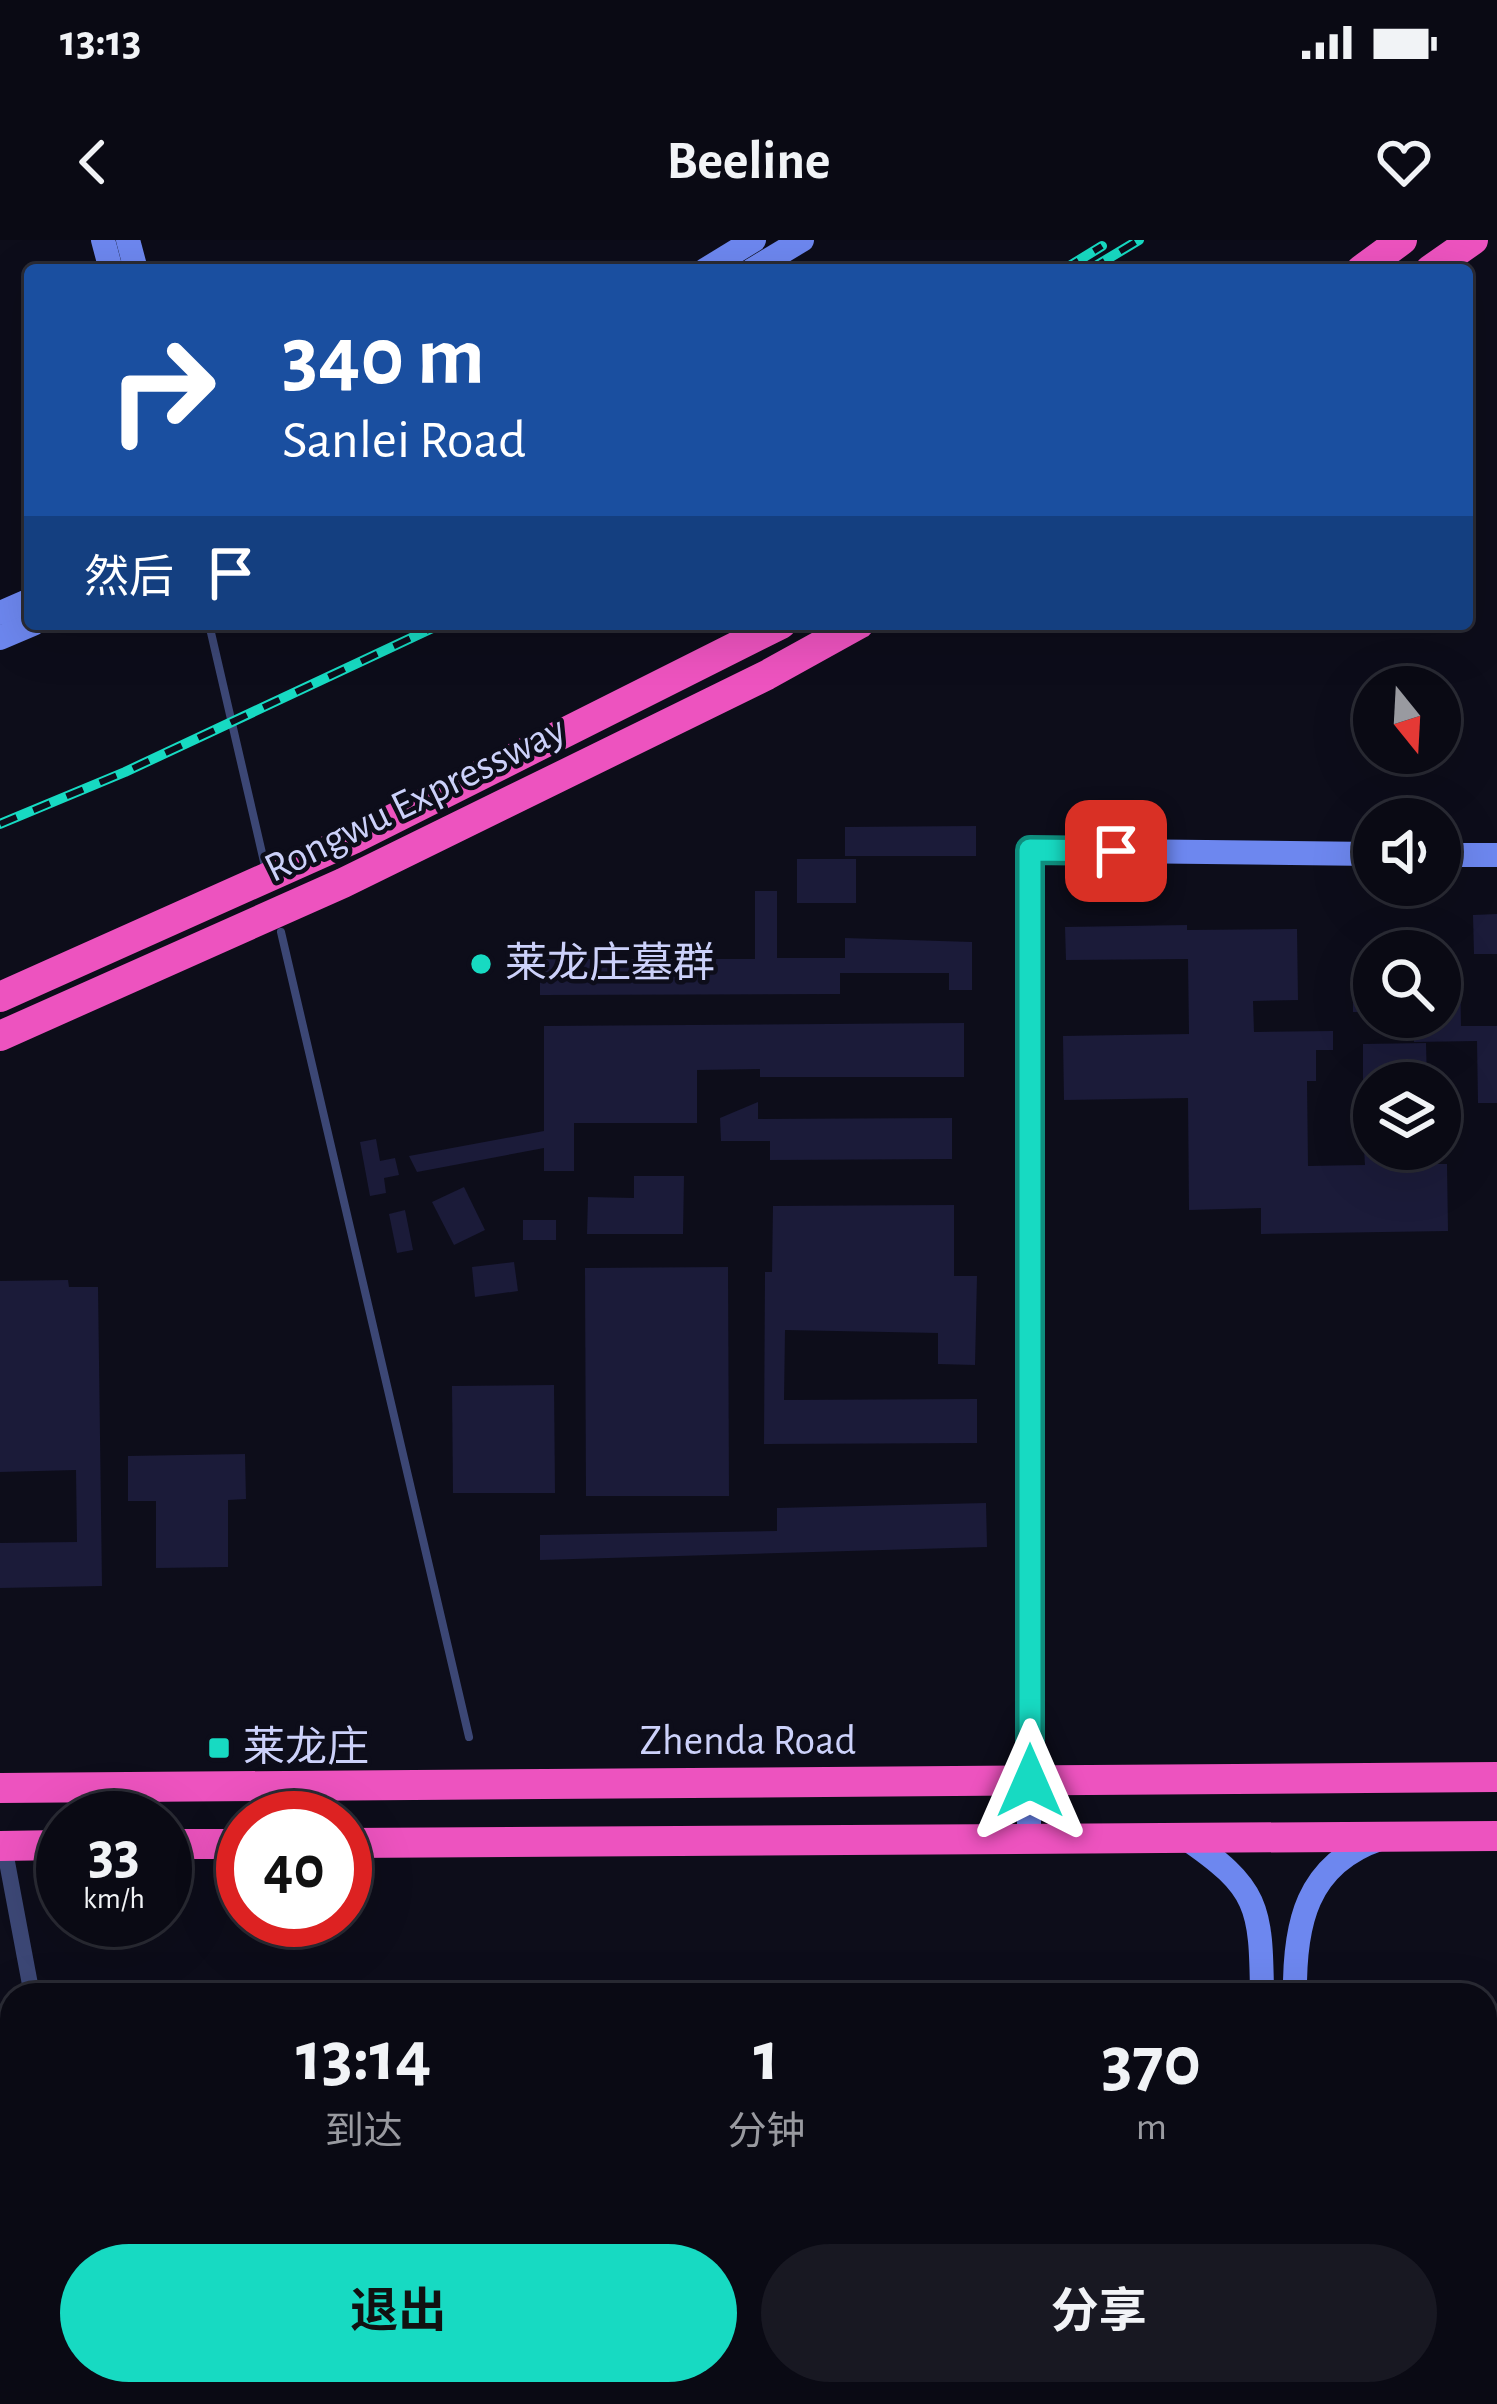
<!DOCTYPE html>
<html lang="zh">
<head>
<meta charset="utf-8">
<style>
	:root { --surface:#0a0a14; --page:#181822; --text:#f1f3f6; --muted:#999aa0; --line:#2a2b34; --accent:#17dac2 }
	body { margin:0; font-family:"Alegreya Sans","Noto Sans SC",sans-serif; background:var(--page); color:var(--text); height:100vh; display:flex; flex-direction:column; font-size:45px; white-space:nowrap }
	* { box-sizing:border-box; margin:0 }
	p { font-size:39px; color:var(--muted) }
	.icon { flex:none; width:66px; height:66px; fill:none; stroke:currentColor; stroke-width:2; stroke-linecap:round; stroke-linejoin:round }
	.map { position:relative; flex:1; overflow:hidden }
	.drawer { position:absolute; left:0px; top:1743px; width:1497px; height:423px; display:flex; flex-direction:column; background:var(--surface); border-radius:36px 36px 0 0; box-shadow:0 12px 48px #0002,0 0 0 3px var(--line) }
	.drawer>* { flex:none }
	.guide { position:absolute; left:24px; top:24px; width:1449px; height:366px; border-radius:12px; box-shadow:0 12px 48px #0002,0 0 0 3px var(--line); background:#1a4fa0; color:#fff; overflow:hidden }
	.needle { width:78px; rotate:162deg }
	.controls { position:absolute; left:1353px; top:426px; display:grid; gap:24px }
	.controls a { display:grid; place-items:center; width:108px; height:108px; border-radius:50%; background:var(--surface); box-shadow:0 12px 48px #0002,0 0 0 3px var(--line); font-size:60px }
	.speed { position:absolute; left:36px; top:1551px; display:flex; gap:24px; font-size:60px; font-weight:700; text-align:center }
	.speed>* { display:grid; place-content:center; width:156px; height:156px; border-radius:50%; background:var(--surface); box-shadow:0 12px 48px #0002,0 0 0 3px var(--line); line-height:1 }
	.speed small { font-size:30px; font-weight:400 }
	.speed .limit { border:18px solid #d22; background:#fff; color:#111 }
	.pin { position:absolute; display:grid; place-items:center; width:102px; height:102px; color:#fff; margin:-51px; border-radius:24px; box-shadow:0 6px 18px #0006 }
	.me { position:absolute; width:132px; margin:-66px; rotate:0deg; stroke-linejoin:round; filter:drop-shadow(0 0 9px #0008) }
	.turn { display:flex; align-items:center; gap:42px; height:252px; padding:0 60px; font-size:54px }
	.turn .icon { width:156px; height:156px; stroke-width:2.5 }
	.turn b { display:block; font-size:84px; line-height:102px }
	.then { display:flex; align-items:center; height:114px; padding:0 60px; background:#0003; gap:24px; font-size:45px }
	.eta { display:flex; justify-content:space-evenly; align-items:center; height:204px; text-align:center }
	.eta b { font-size:72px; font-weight:700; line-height:84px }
	.button { display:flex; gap:24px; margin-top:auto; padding:24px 60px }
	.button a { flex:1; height:138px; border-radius:72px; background:var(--accent); color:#111; font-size:48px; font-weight:700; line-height:138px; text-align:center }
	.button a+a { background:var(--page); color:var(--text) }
	.status { display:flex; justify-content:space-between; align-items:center; height:84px; padding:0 60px; background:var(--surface); direction:ltr }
	.status svg { height:33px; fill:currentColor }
	header { display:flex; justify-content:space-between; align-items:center; height:156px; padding:0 60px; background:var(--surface); font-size:54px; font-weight:700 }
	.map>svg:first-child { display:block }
</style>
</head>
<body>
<div class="status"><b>13:13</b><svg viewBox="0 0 49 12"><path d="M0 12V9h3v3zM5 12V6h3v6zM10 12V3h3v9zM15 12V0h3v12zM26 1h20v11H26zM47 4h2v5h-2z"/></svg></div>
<header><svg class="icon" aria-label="back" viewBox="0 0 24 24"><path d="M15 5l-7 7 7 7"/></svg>Beeline<svg class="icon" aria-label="heart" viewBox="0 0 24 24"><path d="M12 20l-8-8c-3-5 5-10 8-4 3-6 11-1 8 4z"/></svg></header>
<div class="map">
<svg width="1497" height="2164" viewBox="0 0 1497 2164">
	<rect width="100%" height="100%" fill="#0d0d1a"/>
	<g fill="#1b1b39">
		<polygon points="976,586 976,616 845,616 845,587"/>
		<rect x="797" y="619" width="59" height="44"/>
		<polygon points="755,651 777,651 777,718 845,718 845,698 972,702 972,750 949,750 949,733 840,733 840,754 540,755 540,719 755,719"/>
		<polygon points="1497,674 1497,714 1474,714 1473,675"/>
		<polygon points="1187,685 1187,690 1297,689 1298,760 1253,761 1254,792 1333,791 1333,810 1316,810 1316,841 1307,841 1308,926 1365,925 1364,909 1428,909 1428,924 1447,924 1448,991 1261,994 1261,968 1189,970 1188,858 1064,860 1063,796 1189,794 1188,719 1066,720 1065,687"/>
		<polygon points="1440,726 1460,726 1461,786 1497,786 1497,863 1478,863 1477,801 1414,802 1414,777 1440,777"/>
		<rect x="1353" y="727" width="21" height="45"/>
		<polygon points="964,783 964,837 760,837 760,829 697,830 697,883 574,883 574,931 544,931 544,908 417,932 409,916 544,891 544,786"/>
		<polygon points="1426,803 1427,843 1363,843 1363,804"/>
		<polygon points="758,862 758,879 952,878 952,919 770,920 770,901 721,901 720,878"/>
		<polygon points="376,899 380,921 395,918 399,935 384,938 386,953 370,956 360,902"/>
		<polygon points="634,936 684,936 683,994 587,994 588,957 634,958"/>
		<polygon points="464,947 485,990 454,1005 432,962"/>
		<polygon points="954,965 954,1036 977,1036 975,1125 938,1124 938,1093 785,1090 784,1160 977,1159 977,1203 764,1204 765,1032 772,1032 773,966"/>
		<polygon points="405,970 413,1010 397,1013 389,974"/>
		<rect x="523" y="980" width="33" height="20"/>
		<polygon points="514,1022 518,1051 475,1057 472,1027"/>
		<polygon points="728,1027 729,1256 586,1256 585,1028"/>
		<polygon points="68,1040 69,1047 98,1047 102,1346 0,1348 0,1303 77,1302 76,1230 0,1232 0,1041"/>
		<polygon points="554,1145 555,1253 453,1253 452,1146"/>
		<polygon points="245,1214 246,1259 228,1260 228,1327 156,1328 156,1261 128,1261 128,1216"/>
		<polygon points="986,1263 987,1307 540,1320 540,1295 777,1291 777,1268"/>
	</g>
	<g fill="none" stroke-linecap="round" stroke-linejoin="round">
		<g stroke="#38a183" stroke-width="3" stroke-dasharray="6 9" stroke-linecap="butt">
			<polyline points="0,2047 12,2038"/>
			<polyline points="0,2105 12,2118"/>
			<polyline points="46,2164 59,2154"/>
		</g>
		<g stroke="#3c4775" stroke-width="8">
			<polyline points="209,384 265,626"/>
			<polyline points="281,692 469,1497"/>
		</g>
		<g stroke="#3c4775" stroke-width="16">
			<polyline points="4,1606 32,1755"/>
			<polyline points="0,1782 12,1781"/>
			<polyline points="0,1878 12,1876"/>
			<polyline points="223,2154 229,2164"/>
			<polyline points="951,2154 952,2164"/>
			<polyline points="514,2164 514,2154"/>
		</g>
		<g stroke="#6d87ef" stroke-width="24">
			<polyline points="103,0 111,30"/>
			<polyline points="128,0 136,30"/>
			<polyline points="705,30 754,0"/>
			<polyline points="752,30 802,0"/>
			<polyline points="0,373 30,360"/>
			<polyline points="0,398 33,384"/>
			<polyline points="1440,615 1497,615"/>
			<polyline points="1029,1597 1030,610 1374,614"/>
			<path d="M1184 1597C1259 1648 1261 1666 1262 1755"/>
			<path d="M1295 1755C1294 1685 1306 1624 1380 1599"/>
			<polyline points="1265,2154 1265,2164"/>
			<polyline points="1300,2154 1300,2164"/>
		</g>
		<g stroke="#ed53bf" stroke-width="30">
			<polyline points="1361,30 1402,0"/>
			<polyline points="1430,30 1473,0"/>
			<polyline points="0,757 353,599 781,384"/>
			<polyline points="0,796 343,643 767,435 859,384"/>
			<polyline points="0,1548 1497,1537"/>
			<polyline points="345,1603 1497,1596"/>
			<polyline points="165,1604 243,1604"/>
			<polyline points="0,1606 63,1605"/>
		</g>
		<g stroke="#17dac2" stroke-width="10">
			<g id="rail">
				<polyline points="1063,30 1102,6"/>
				<polyline points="1089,30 1139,0"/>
				<polyline points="0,584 125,532 441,384"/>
			</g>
		</g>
		<use href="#rail" stroke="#0d0d1a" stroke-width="6" stroke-dasharray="18" stroke-linecap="butt"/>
	</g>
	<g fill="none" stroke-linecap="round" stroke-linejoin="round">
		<g stroke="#0f8e7e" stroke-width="30">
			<polyline id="route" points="1030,1541 1030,610 1116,611"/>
		</g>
		<use href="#route" stroke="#17dac2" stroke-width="21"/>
	</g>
	<g fill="#17dac2" stroke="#0d0d1a" stroke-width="4.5">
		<circle cx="481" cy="724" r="12"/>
		<rect x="207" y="1496" width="24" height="24" rx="6"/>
	</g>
	<g text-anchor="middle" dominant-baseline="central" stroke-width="9" stroke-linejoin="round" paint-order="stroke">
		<g font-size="42" fill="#ccd1fa" stroke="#0d0d1a">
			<text transform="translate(415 559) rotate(-26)">Rongwu Expressway</text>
			<text x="748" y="1501">Zhenda Road</text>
		</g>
		<g font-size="42" fill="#ccd1fa" stroke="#0d0d1a" text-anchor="start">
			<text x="505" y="724">莱龙庄墓群</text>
			<text x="243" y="1508">莱龙庄</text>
		</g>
	</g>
</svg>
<div class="controls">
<a><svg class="needle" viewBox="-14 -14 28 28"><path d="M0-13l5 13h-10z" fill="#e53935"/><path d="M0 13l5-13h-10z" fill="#999aa0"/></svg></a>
<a><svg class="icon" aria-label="sound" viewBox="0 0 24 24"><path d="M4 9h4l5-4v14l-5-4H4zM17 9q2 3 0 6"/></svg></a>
<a><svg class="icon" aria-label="search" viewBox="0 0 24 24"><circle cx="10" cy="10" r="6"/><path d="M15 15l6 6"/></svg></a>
<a><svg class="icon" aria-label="layers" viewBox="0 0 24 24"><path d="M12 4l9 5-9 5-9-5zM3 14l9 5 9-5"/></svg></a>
</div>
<div class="speed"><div>33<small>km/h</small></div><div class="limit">40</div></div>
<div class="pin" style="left:1116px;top:611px;background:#d93025"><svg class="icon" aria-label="arrive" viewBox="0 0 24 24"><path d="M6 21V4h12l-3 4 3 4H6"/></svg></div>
<svg class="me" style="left:1030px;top:1541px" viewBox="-20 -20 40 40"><path d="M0-17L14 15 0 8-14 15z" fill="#17dac2" stroke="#fff" stroke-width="4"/></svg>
<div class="guide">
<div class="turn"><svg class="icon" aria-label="right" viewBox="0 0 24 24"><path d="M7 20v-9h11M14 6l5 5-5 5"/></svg><div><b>340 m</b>Sanlei Road</div></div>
<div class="then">然后<svg class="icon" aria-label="arrive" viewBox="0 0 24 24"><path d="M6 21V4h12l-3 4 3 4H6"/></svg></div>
</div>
<section class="drawer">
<div class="eta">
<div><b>13:14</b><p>到达</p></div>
<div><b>1</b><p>分钟</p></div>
<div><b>370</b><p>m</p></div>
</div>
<div class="button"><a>退出</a><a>分享</a></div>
</section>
</div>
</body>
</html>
